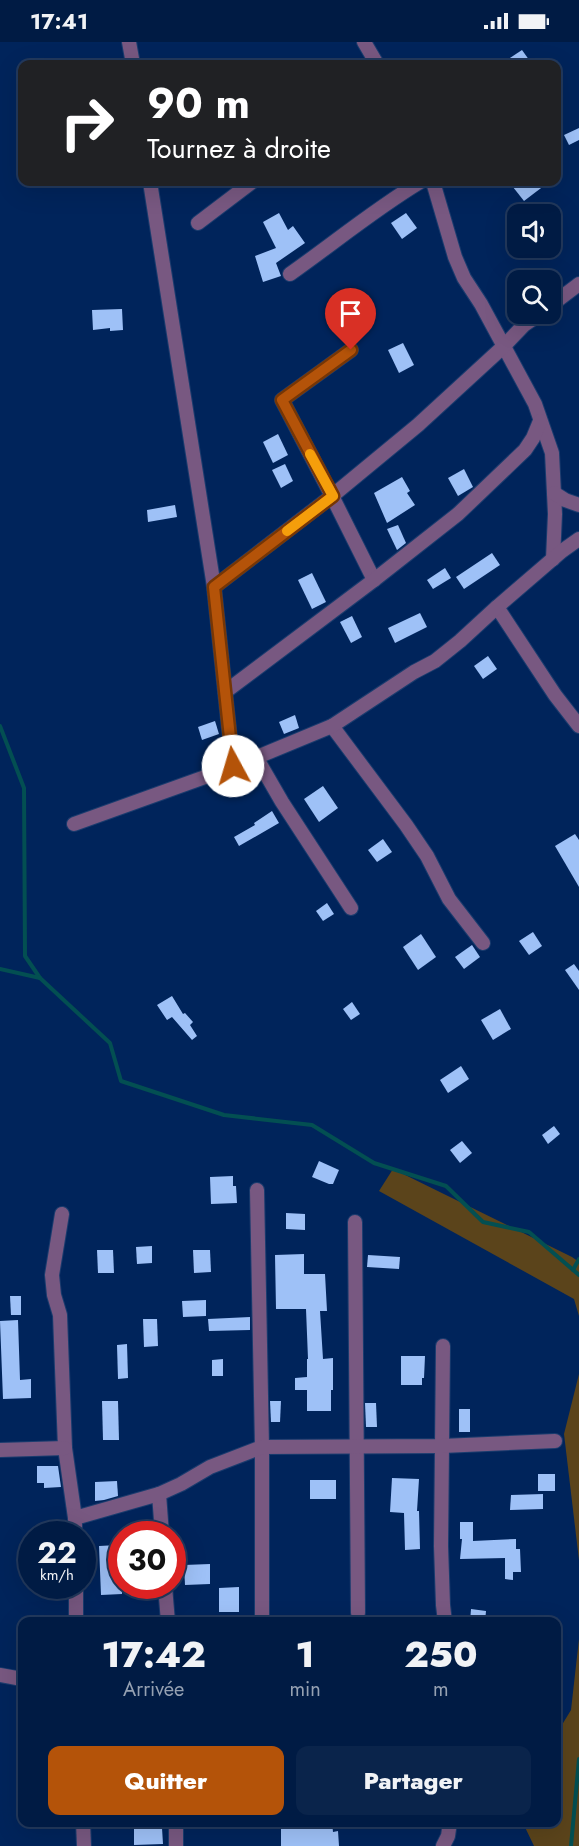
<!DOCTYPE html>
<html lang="fr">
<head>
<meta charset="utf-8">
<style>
	:root { --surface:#001b44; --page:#0a244b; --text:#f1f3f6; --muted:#95a1b2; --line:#22395d; --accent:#b45309 }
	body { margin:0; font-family:Jost,sans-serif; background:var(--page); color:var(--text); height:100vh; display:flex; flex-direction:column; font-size:22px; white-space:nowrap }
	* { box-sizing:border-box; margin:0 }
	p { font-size:20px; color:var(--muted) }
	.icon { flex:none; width:33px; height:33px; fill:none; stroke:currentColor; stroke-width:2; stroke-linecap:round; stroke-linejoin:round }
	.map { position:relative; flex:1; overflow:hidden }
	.sheet { position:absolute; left:18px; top:1575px; width:543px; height:210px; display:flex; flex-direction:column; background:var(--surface); border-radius:12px; box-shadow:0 6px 24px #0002,0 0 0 2px var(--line) }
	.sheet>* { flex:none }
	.banner { position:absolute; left:18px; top:18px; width:543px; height:126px; border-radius:12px; box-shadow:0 6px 24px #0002,0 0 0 2px var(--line); background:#202124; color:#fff; overflow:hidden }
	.tools { position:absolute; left:507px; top:162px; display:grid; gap:12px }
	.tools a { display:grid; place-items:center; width:54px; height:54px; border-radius:12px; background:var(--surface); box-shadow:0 6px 24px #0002,0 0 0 2px var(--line); font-size:30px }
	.speed { position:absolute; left:18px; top:1479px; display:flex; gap:12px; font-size:30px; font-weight:700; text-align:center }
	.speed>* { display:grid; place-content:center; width:78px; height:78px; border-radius:50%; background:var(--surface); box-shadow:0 6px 24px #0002,0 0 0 2px var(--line); line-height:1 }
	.speed small { font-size:15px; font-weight:400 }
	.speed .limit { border:9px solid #d22; background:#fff; color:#111 }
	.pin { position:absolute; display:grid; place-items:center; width:51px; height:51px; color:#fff; margin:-62px -26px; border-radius:50% 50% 50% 0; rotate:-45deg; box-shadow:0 0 6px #0007 }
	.pin .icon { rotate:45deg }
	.me { position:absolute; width:66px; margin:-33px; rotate:354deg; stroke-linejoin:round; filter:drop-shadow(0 0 4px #0008) }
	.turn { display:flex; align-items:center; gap:21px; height:126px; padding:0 30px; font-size:27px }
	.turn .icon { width:78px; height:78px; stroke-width:2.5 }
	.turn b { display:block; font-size:42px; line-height:51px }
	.eta { display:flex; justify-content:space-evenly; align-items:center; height:102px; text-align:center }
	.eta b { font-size:36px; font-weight:800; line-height:42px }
	.button { display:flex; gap:12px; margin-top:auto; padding:12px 30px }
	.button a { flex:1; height:69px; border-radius:12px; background:var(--accent); color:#fff; font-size:24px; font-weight:800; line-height:69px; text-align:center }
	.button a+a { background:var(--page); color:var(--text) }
	.status { display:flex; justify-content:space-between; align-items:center; height:42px; padding:0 30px; background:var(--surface); direction:ltr }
	.status svg { height:16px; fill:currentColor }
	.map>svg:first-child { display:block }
</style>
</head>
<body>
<div class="status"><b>17:41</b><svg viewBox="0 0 49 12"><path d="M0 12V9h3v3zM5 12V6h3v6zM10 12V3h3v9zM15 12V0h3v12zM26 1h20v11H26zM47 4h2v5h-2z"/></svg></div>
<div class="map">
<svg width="579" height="1804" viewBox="0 0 579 1804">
	<rect width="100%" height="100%" fill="#00245b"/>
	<g fill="#5b441b">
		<polygon points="393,1127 572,1215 579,1220 579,1274 574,1257 379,1149"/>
		<polygon points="579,1332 579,1518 564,1392"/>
		<polygon points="579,1597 579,1804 534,1804 523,1781 556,1780 557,1691 571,1668"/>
	</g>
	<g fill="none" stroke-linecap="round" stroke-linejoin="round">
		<g stroke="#034f52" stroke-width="4">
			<polyline points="0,684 24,746 25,914 40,936 110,1001 121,1039 224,1073 312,1083 374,1121 446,1144 483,1180 529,1190 579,1233"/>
			<polyline points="0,927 40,936"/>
			<polyline points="573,1228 579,1217"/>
			<polyline points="571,1804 579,1717"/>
		</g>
	</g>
	<g fill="#9ec1f7">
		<polygon points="522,8 532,22 501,22"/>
		<polygon points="579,86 579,98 569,103 564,93"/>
		<polygon points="509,140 549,140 524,159"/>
		<polygon points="279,171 288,188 293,184 305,201 276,221 281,234 263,240 255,214 276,206 263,180"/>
		<polygon points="406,171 417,186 402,197 391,181"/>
		<polygon points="122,267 123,288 110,289 110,286 93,288 92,268"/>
		<polygon points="403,301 414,323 399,331 388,308"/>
		<polygon points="278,392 288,413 273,421 263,400"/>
		<polygon points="285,422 293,439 281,446 272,428"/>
		<polygon points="464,427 473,445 458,454 448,436"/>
		<polygon points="402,435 410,449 407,451 415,463 387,481 374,451"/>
		<polygon points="175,463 177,475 148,480 147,468"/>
		<polygon points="398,483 406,501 397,508 387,487"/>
		<polygon points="492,511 500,523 464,547 456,535"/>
		<polygon points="445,526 451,536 433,547 427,538"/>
		<polygon points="312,531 326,560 312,567 298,538"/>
		<polygon points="420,571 427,585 395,601 388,586"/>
		<polygon points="352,574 362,595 351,601 340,580"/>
		<polygon points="488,614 497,627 483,637 474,624"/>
		<polygon points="295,673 299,686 284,692 279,680"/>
		<polygon points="215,679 219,692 202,698 198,685"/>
		<polygon points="323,744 338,766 319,780 304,757"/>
		<polygon points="272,769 279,781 239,804 234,795 255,783 254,781"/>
		<polygon points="575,792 579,798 579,845 555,804"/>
		<polygon points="383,797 392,810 377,820 368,808"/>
		<polygon points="327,861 334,872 323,879 316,869"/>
		<polygon points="533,890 542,904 529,913 519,899"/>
		<polygon points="421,892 436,915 418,928 403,905"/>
		<polygon points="472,903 480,915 464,927 455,915"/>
		<polygon points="574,922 579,929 579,948 565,928"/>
		<polygon points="172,954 183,972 185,971 193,980 190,983 197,994 192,998 172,975 167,978 157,963"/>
		<polygon points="352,960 360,972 351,978 343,967"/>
		<polygon points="500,967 511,987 493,998 481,978"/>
		<polygon points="461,1024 469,1037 448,1051 440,1038"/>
		<polygon points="554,1084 560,1092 548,1102 542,1093"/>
		<polygon points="462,1099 472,1111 460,1121 450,1108"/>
		<polygon points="319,1119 339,1128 333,1142 329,1142 312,1135"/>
		<polygon points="233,1134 233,1144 236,1144 237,1161 211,1162 210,1135"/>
		<polygon points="286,1171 305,1172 305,1188 286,1187"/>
		<polygon points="152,1204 152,1221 137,1222 136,1205"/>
		<polygon points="97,1208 113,1208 114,1231 98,1231"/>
		<polygon points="193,1208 210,1208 211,1230 194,1231"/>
		<polygon points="304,1212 304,1232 325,1232 327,1269 320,1269 323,1317 333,1316 333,1348 331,1348 331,1369 307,1369 307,1348 295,1348 295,1336 307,1335 307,1317 308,1317 306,1267 276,1267 275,1213"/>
		<polygon points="368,1213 400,1215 399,1227 367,1225"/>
		<polygon points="10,1254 21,1254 21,1273 11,1273"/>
		<polygon points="206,1258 206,1274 183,1275 182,1259"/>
		<polygon points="250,1275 250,1288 209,1289 208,1277"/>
		<polygon points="143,1277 157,1277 158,1304 144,1305"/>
		<polygon points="18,1278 20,1338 31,1337 31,1356 3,1357 0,1279"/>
		<polygon points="127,1302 128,1336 118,1337 117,1303"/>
		<polygon points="401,1314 425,1314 424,1336 422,1336 422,1343 401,1343"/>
		<polygon points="223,1317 223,1334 212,1334 212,1318"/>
		<polygon points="102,1359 118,1359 119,1398 103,1398"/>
		<polygon points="270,1359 281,1359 280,1380 271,1380"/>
		<polygon points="365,1361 376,1361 377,1385 366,1385"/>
		<rect x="459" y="1367" width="11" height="23"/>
		<polygon points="37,1424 58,1424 61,1445 44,1446 44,1441 37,1441"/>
		<rect x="538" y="1432" width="17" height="17"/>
		<polygon points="392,1436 419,1437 417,1469 419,1469 420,1507 405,1508 404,1471 390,1470"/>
		<rect x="310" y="1438" width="26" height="19"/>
		<polygon points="117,1439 118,1454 104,1458 95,1459 95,1440"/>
		<polygon points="543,1452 543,1467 510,1468 511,1453"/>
		<polygon points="460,1480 473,1480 473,1499 516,1497 516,1507 520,1507 521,1530 513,1530 513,1538 505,1537 505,1516 460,1517 462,1497 460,1497"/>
		<polygon points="118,1503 119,1528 122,1528 122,1552 101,1553 99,1504"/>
		<polygon points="210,1522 210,1542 185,1543 184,1523"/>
		<polygon points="239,1545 239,1570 219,1570 219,1546"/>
		<polygon points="471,1567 486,1569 485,1580 470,1580"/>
		<polygon points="332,1780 333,1790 338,1789 339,1804 281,1804 281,1783 316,1783 316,1781"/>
		<polygon points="134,1786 162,1786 163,1802 134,1803"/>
	</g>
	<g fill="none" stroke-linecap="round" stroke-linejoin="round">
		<g stroke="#1a3c6e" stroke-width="16">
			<g id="minor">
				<polyline points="129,0 133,22"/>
				<polyline points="364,0 377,22"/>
				<polyline points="150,140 214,545 233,725"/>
				<polyline points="433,140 455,215 464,236 481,262 535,362 552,411 555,472 553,517"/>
				<polyline points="198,181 252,140"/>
				<path d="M290 232C334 201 375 167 420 140"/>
				<polyline points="550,264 579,242"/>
				<polyline points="351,308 282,358 332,454 374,538"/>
				<polyline points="554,451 565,458 579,463"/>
				<polyline points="214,545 332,454 418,383 503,305 524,283 540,272"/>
				<polyline points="497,565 555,653 579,684"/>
				<polyline points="225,650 374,538 458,472 525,408 533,396 540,379"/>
				<polyline points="332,684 406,783 427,814 449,857 483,901"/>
				<polyline points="256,715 282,760 351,866"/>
				<polyline points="74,782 233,725 332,684 414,630 435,619 460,599 497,565 562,509 579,497"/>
				<polyline points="257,1148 262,1405 262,1580"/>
				<polyline points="62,1172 52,1233 54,1253 60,1273 65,1406 75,1476"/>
				<polyline points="355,1180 358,1571"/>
				<polyline points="443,1304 441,1504 443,1563 445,1580"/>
				<polyline points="0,1408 65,1406"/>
				<polyline points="159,1452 162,1492"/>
				<polyline points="75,1492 75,1476 159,1452 181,1442 210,1425 262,1405 442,1404 555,1399"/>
				<polyline points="165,1544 168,1580"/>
				<polyline points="76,1580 76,1544"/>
				<polyline points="0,1633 22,1637"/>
				<polyline points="83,1780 84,1804"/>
				<polyline points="176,1780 176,1804"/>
				<polyline points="443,1804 448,1794 450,1780"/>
			</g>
		</g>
		<use href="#minor" stroke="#785881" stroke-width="14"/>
	</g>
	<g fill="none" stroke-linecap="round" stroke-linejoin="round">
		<g stroke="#753606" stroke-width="15">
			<polyline id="route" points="233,724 214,545 333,454 282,358 351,308"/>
		</g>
		<use href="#route" stroke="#b45309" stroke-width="10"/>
		<polyline stroke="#f59e0b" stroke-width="10" points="287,489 333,454 310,412"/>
	</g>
</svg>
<div class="tools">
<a><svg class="icon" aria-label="sound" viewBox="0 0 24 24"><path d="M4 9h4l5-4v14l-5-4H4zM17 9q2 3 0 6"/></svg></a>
<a><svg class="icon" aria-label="search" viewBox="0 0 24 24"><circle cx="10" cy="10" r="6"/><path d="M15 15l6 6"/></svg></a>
</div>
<div class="speed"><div>22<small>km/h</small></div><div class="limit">30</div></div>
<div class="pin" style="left:351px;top:308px;background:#d93025"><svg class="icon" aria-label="arrive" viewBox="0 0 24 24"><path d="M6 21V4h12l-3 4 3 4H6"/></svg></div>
<svg class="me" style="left:233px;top:724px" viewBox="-20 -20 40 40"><circle r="19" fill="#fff"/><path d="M0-13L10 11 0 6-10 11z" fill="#b45309"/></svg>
<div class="banner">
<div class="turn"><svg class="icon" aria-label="right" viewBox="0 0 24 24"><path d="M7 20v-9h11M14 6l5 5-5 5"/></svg><div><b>90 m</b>Tournez à droite</div></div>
</div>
<section class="sheet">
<div class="eta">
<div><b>17:42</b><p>Arrivée</p></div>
<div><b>1</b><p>min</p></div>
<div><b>250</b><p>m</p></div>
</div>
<div class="button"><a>Quitter</a><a>Partager</a></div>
</section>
</div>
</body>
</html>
